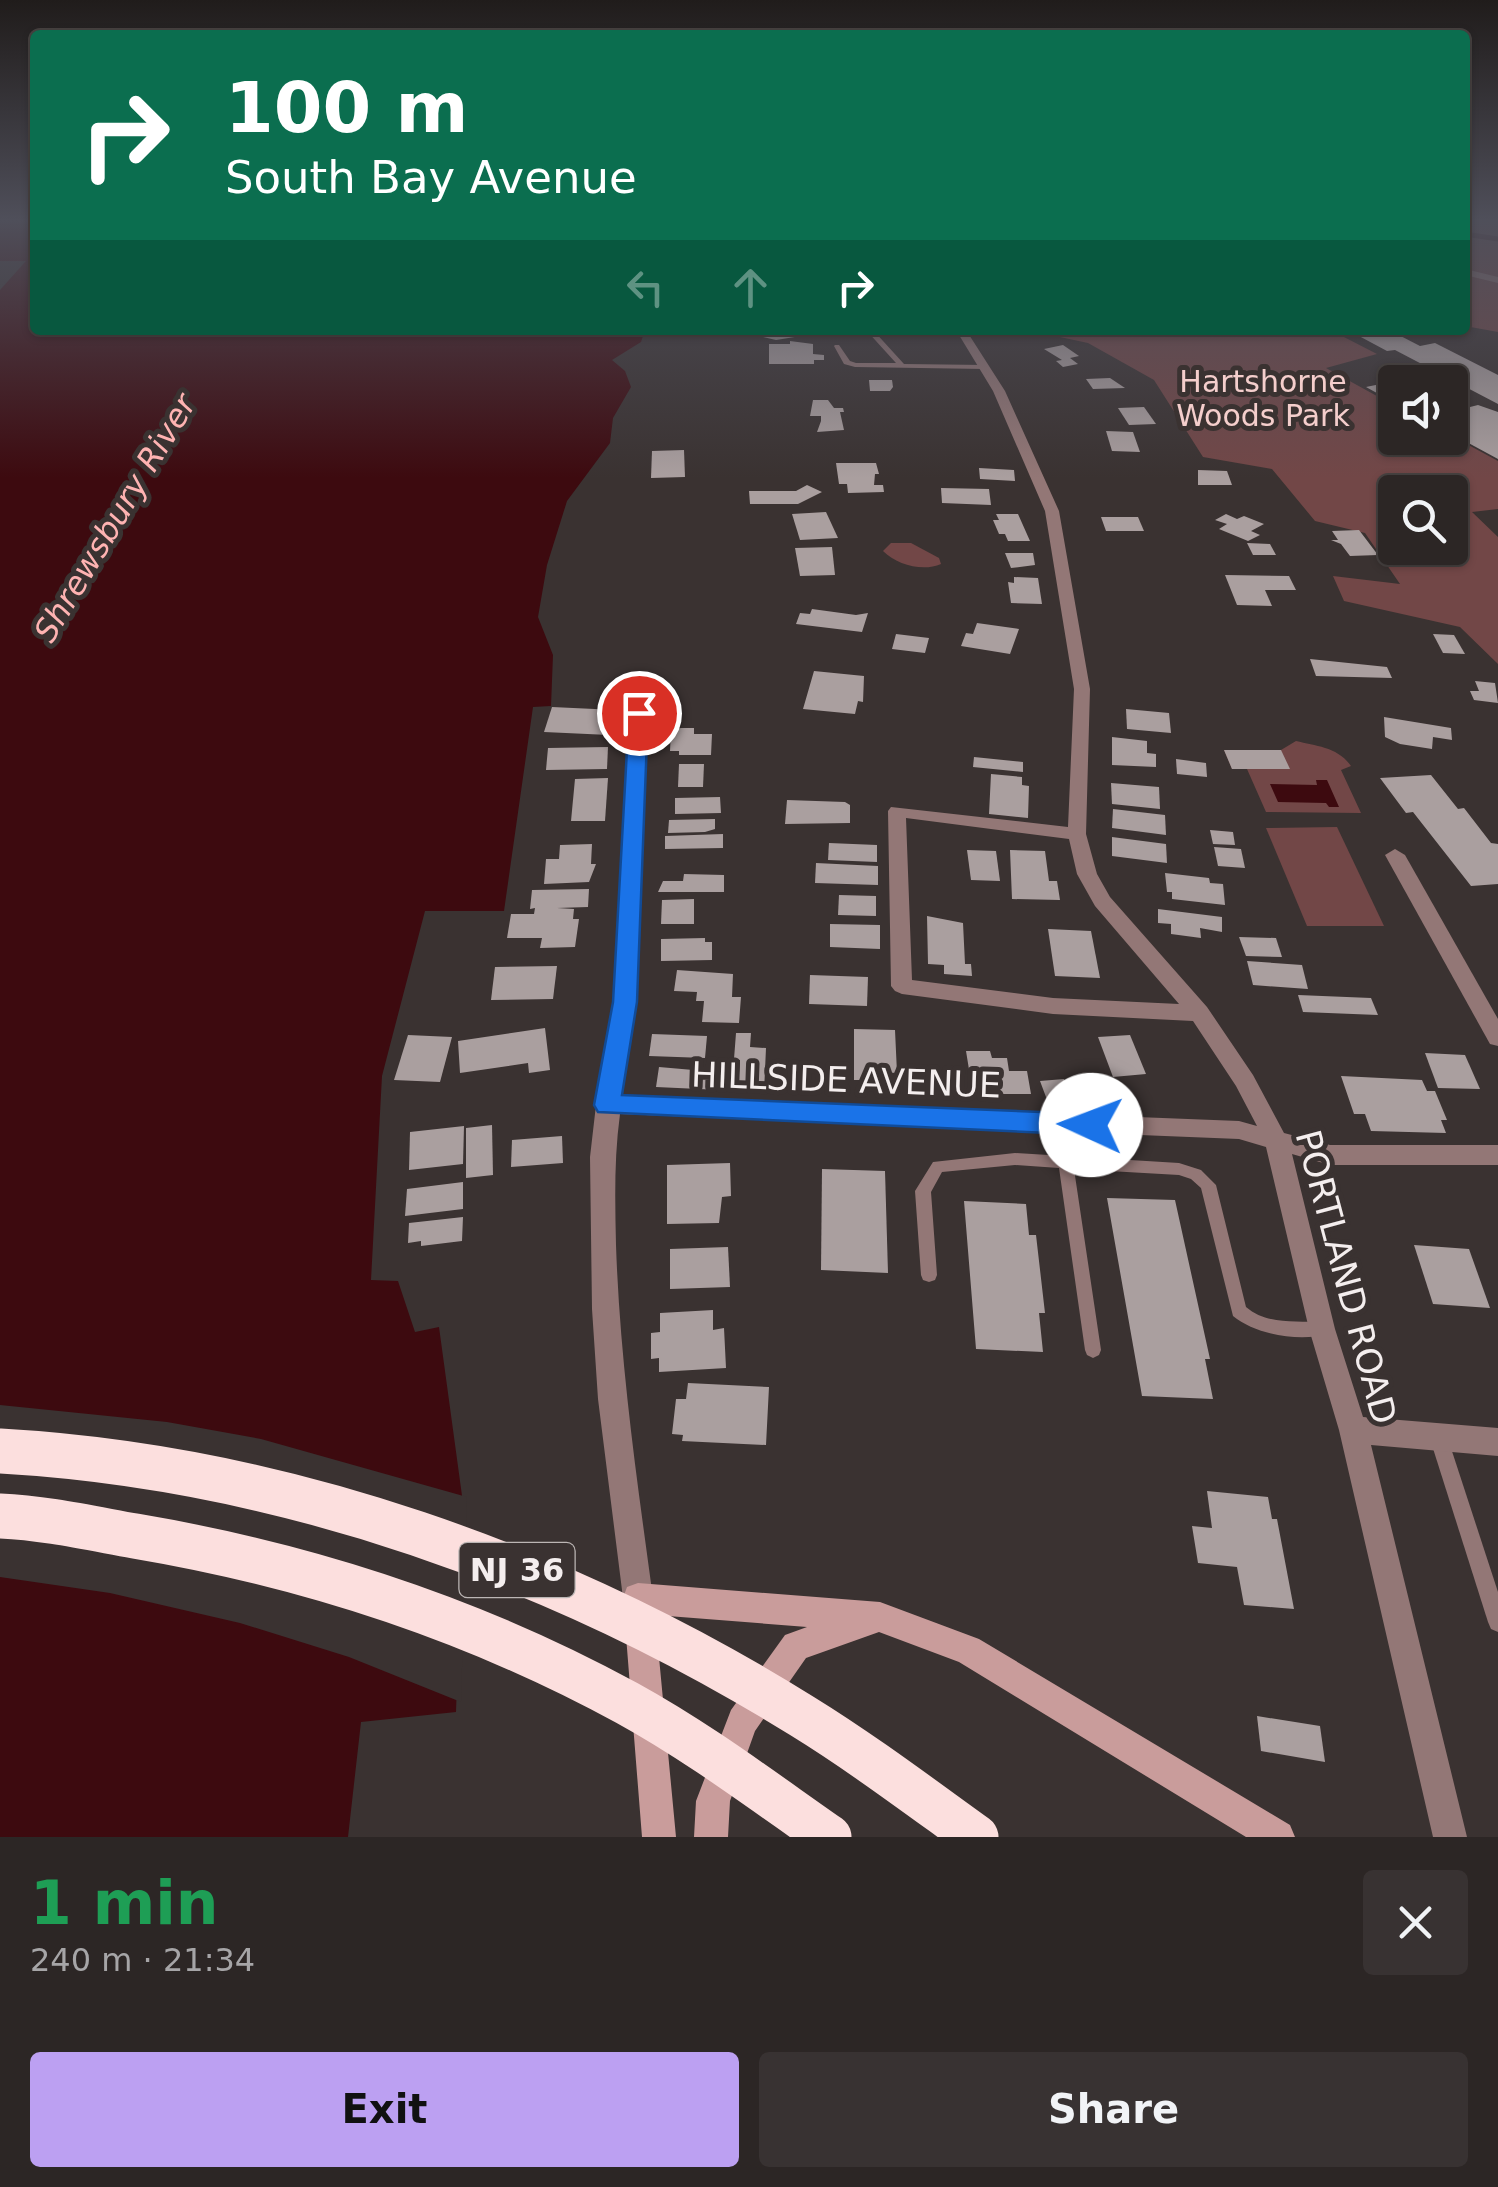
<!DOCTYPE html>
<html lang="en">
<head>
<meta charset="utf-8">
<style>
	:root { --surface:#2c2625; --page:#383232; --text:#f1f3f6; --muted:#a6a5a7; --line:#484342; --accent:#bca0f2 }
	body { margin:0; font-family:"DejaVu Sans",sans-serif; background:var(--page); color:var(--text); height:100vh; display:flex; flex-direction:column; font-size:38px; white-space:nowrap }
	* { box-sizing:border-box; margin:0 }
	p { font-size:32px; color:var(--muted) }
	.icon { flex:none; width:55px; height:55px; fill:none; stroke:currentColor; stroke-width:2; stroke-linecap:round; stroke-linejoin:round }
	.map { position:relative; height:1837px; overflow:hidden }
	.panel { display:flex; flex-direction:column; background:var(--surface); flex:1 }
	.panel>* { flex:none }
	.hud { position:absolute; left:30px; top:30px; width:1440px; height:305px; border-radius:10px; box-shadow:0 2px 8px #0004,0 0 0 2px var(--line); background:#0b6e4f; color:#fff; overflow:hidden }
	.buttons { position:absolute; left:1378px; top:365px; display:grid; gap:20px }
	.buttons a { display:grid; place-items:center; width:90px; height:90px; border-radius:10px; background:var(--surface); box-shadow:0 2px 8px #0004,0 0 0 2px var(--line); font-size:50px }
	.pin { position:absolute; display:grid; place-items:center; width:85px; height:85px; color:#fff; margin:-42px; border:5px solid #fff; border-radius:50%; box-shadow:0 2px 10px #0007 }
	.me { position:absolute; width:110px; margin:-55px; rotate:272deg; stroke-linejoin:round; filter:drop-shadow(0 0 8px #0008) }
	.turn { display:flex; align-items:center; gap:35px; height:210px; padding:0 30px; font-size:45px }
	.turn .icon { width:130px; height:130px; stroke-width:2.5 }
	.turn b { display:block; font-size:70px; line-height:85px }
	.lanes { display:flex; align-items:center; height:95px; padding:0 30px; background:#0003; justify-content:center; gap:50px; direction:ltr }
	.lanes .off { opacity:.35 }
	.round { display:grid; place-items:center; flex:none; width:105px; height:105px; border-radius:10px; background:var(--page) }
	.overview { display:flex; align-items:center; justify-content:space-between; height:170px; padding:0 30px }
	h1 { font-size:60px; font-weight:800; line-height:75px; color:#1e9e55 }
	.button { display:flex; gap:20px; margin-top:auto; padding:20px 30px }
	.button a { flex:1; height:115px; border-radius:10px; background:var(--accent); color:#111; font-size:40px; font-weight:800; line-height:115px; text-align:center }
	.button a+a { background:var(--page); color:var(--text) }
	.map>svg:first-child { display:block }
</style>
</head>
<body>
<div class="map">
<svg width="1498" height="1837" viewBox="0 0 1498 1837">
	<rect width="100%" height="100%" fill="#3a3231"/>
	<g fill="#724747" fill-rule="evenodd">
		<polygon points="1465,220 1498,220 1498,332 1465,326"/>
		<path d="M1027 330H1358L1342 336 1377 354 1326 368 1395 406V438L1450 435 1498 461V509L1472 512 1498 537V664L1460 627 1344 601 1333 576 1400 584 1365 533 1315 521 1272 469 1203 457 1154 380 1088 343ZM1395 492H1450V548H1395Z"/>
		<path d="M891 543H911L939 558 941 564C923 572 897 565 883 551Z"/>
		<path d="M1296 741C1316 746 1338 747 1351 766L1341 770 1361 813 1266 812 1247 769H1232L1224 750H1281Z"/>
		<polygon points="1337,827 1384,926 1307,926 1266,828"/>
	</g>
	<g fill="#3d0a0f">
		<polygon points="0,220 35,220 35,330 645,330 641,342 612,360 625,371 631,387 613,418 610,443 567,501 547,565 538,617 553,655 551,706 533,707 504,911 425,911 382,1076 371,1280 398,1281 415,1332 439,1327 463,1503 456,1712 361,1722 348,1837 0,1837 0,290 26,261 0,261"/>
		<polygon points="1316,780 1327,780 1339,807 1329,807 1326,803 1278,802 1270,784 1317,785"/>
	</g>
	<polygon fill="#3a3231" points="0,1405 167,1422 261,1439 467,1497 461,1702 349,1657 240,1623 110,1593 0,1577"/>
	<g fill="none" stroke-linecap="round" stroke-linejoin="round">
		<polyline stroke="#3d0a0f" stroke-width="5" points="1465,234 1498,239"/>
	</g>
	<g fill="#aa9f9f">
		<polygon points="760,330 798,330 792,333 801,336 776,340 750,334"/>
		<polygon points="1391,331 1420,346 1435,343 1498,375 1498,404 1395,350 1387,351 1359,336"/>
		<polygon points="790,341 813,344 813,354 824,355 824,360 814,360 814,364 769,364 769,344 790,344"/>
		<polygon points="1063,345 1079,356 1070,358 1078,364 1063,367 1056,361 1062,360 1044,349"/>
		<polygon points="1110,378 1125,388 1093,389 1086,379"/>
		<polygon points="869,380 892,380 893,387 890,391 870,391"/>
		<polygon points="1395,381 1395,403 1366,387"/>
		<polygon points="813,400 828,400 834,408 843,408 844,412 840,412 844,430 817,432 821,421 821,416 810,416"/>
		<polygon points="1450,402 1462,409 1478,405 1498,412 1498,459 1450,433"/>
		<polygon points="1144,407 1156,424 1129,425 1118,408"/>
		<polygon points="1106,431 1133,432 1140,452 1112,451"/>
		<polygon points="684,450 685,477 651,478 652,451"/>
		<polygon points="836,463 876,463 879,474 875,474 874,485 883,485 884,492 848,493 847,484 839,484"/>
		<polygon points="979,468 1014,470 1015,481 980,479"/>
		<polygon points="1198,470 1227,471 1232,485 1198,485"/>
		<polygon points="807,485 822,492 798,504 750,504 749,491 796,491"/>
		<polygon points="941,488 989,489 991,505 942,503"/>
		<polygon points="826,512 838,538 800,540 792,514"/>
		<polygon points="996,514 1018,514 1030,541 1008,541 1005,534 999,534 993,520 999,520"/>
		<polygon points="1226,514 1237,519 1244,516 1264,524 1251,531 1260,535 1248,541 1219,529 1227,524 1215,520"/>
		<polygon points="1101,517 1138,517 1144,531 1106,531"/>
		<polygon points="1359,530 1378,555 1350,556 1341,544 1331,540 1338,540 1332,531"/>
		<polygon points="1247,543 1270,544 1276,555 1253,555"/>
		<polygon points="832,547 835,575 800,576 795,548"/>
		<polygon points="1005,553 1033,553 1035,565 1011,568"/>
		<polygon points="1225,575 1289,576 1296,590 1265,590 1272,606 1237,605"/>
		<polygon points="1014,577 1038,578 1042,604 1011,603 1008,582 1014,583"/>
		<polygon points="812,609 856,615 868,613 862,632 796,624 800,613 810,614"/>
		<polygon points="977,623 1019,629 1010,654 961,646 966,633 973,634"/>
		<polygon points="896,634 929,638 925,653 892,649"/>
		<polygon points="1433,634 1454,635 1465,654 1443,653"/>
		<polygon points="1310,659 1387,667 1392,678 1316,676"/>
		<polygon points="814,671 864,676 863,702 858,701 855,714 803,709"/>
		<polygon points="1475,681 1495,683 1498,703 1474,700 1470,691 1479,691"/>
		<polygon points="552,707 616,710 609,735 544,732"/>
		<polygon points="1126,709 1169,713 1171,733 1127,729"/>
		<polygon points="1384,717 1451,728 1452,740 1433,737 1432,749 1400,744 1385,737"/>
		<polygon points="681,728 694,728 694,734 712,734 711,755 679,755 679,751 670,751 671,730"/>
		<polygon points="1112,737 1147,741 1147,753 1156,754 1156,767 1112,765"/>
		<polygon points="608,747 607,769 546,770 548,748"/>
		<polygon points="1224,750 1281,750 1290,769 1232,769"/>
		<polygon points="974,757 1023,762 1023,772 973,767"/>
		<polygon points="1176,759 1206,763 1207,777 1177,774"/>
		<polygon points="679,764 704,764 703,787 678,787"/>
		<polygon points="991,774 1022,777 1022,785 1029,786 1028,818 989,814"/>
		<polygon points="1431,775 1458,809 1464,808 1491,843 1498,844 1498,884 1471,886 1413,812 1406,813 1380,778"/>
		<polygon points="608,778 605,821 571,821 575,779"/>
		<polygon points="1111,783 1159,787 1160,809 1112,804"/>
		<polygon points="720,797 721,813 675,814 675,798"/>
		<polygon points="787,800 845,802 850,805 850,823 785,824"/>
		<polygon points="1113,809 1165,815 1166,835 1112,828"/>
		<polygon points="715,819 715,829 705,832 668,833 669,820"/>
		<polygon points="1210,830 1233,832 1235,845 1213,844"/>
		<polygon points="723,834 723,848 665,849 665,836"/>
		<polygon points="1112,837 1166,844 1167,863 1112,856"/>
		<polygon points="829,843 877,845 877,862 828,860"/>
		<polygon points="592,844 591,864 596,864 589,882 544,884 546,859 559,859 560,845"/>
		<polygon points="1214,847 1241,849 1245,868 1218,866"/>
		<polygon points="967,850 996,851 1000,881 971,880"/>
		<polygon points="1010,850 1045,851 1049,881 1057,881 1060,900 1012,899"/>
		<polygon points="816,863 878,866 878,885 815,883"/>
		<polygon points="1165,873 1209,878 1210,883 1223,884 1225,905 1172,899 1172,892 1167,892"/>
		<polygon points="684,874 724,875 724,892 658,892 663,881 683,881"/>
		<polygon points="589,889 588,907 557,908 574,909 573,919 579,919 575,947 540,948 542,938 507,938 511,914 534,914 535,908 530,909 532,890"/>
		<polygon points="839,895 876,896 876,916 838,915"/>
		<polygon points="694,899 694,924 661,924 662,900"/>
		<polygon points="1158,909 1222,917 1222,932 1200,928 1201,938 1171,934 1171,924 1158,923"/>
		<polygon points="927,916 963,923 965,964 971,964 972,976 944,974 944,965 928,964"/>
		<polygon points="830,924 880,925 880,949 830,947"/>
		<polygon points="1048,929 1091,931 1100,978 1055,976"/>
		<polygon points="1239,937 1276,938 1282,957 1246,956"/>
		<polygon points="705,938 705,942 712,942 712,960 661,961 661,939"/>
		<polygon points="1247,961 1302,965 1308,989 1253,985"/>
		<polygon points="557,966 553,999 491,1000 495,967"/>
		<polygon points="677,970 733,974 732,997 741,997 739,1023 702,1022 704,1001 696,1001 697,992 674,991"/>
		<polygon points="810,975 868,977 867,1006 809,1004"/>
		<polygon points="1298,995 1371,998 1378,1015 1303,1012"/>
		<polygon points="545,1028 550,1070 529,1073 528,1063 460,1073 458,1041"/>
		<polygon points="854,1029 895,1030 897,1073 877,1072 877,1080 854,1080"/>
		<polygon points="736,1033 751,1033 750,1047 766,1048 764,1092 656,1087 659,1067 739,1074 740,1060 734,1059"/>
		<polygon points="652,1034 707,1036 705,1058 649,1056"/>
		<polygon points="408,1035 452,1037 440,1082 394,1080"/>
		<polygon points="1130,1035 1146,1074 1113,1077 1098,1037"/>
		<polygon points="966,1051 990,1051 992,1058 1007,1058 1009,1071 1027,1071 1031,1094 973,1094"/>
		<polygon points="1425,1053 1465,1055 1480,1089 1438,1088"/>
		<polygon points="1341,1076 1422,1080 1427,1091 1435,1091 1447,1120 1441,1120 1446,1133 1371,1131 1365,1114 1354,1114"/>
		<polygon points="1064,1079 1073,1103 1049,1105 1040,1081"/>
		<polygon points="492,1125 493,1175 466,1178 466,1128"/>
		<polygon points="464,1126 463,1164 409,1170 410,1132"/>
		<polygon points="562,1136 563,1163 511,1167 512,1140"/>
		<polygon points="730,1163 731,1196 722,1197 719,1223 667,1224 667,1165"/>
		<polygon points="822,1169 885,1171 888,1273 821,1270"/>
		<polygon points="463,1182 463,1209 405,1216 407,1189"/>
		<polygon points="1107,1198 1175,1200 1210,1359 1205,1359 1213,1399 1142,1396"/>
		<polygon points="964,1201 1026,1204 1029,1235 1036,1235 1045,1313 1039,1313 1043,1352 976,1349"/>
		<polygon points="463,1217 462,1241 421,1246 421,1241 408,1243 409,1223"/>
		<polygon points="1414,1245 1469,1249 1490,1308 1433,1304"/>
		<polygon points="728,1247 730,1287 670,1289 670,1249"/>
		<polygon points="713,1310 713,1330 724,1328 726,1368 659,1372 659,1358 651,1359 651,1333 660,1332 660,1313"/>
		<polygon points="688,1383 769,1387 766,1445 682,1441 683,1435 672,1434 676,1399 686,1399"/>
		<polygon points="1207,1491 1268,1497 1272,1519 1277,1519 1294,1609 1244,1605 1237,1567 1198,1563 1192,1526 1212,1528"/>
		<polygon points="1257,1716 1320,1726 1325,1762 1261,1751"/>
	</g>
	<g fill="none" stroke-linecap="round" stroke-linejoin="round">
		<g fill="#937776" fill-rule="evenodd">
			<polygon points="823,330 829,330 829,332 824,333"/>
			<polygon points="866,330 873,330 904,364 985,365 989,367 985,369 855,367 844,364 834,346 835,345 839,345 850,361 856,363 896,363"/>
			<path d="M1015 1153 1179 1163 1201 1170 1216 1185 1246 1307C1267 1325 1296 1321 1322 1322L1328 1324 1330 1329 1328 1334C1300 1342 1256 1335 1233 1316L1201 1188 1191 1179 1179 1175 1074 1169 1101 1350 1099 1355 1093 1358 1087 1355 1085 1350 1059 1168 1015 1165 942 1172 931 1192 937 1275 935 1280 929 1282 923 1280 921 1275 915 1191 933 1162Z"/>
			<polygon points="1439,1431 1445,1433 1448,1439 1498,1592 1498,1632 1491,1629 1488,1622 1430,1439 1433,1433"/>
		</g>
		<g fill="#937776" fill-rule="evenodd">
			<polygon points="1465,269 1498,277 1498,283 1465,275"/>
			<path d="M956 330H966L1005 391 1059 511 1090 689 1086 834 1097 874 1110 897 1207 1007 1253 1075 1284 1133 1330 1145H1498V1165H1330L1292 1154 1335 1329 1363 1417 1498 1428V1456L1371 1445 1467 1837H1433L1339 1430 1309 1329 1266 1147 1239 1139 620 1114C614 1158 615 1201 616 1245 620 1364 637 1480 653 1598L649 1609 638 1613 627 1609 623 1598 598 1399 592 1309 590 1157 596 1105 614 1001 633 709H645L647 713 636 1001 622 1097 1239 1121 1257 1126 1236 1086 1193 1021 1053 1014 902 994 895 991 891 986 888 811 891 807 1068 827 1074 689 1045 511 993 391ZM906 818 1069 839 1077 874 1095 906 1179 1004 1053 998 912 980Z"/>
			<polygon points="1395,849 1405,855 1498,1019 1498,1046 1490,1044 1385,855"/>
		</g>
		<polygon fill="#c99c9b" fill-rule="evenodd" points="638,1583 880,1602 979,1639 1290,1825 1295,1837 1246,1837 959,1662 879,1632 806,1658 755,1731 730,1801 728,1837 694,1837 696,1801 731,1710 785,1635 807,1627 655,1615 676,1837 642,1837 623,1598 627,1587"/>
		<g stroke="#fcdfde" stroke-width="45">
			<path d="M0 1451C283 1467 563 1567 802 1716 862 1753 919 1796 976 1837"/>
			<path d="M0 1516C45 1518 90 1528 135 1536 307 1565 473 1619 627 1703 698 1742 763 1791 829 1837"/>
		</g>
	</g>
	<linearGradient id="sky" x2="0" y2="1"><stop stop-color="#201c1b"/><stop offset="0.46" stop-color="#4f4f5a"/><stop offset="1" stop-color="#4f4f5a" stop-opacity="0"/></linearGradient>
	<rect width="1498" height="478" fill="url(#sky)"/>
	<polygon fill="#1a73e8" stroke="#114b97" stroke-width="2.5" points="639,707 648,713 637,1002 622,1095 1091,1114 1100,1117 1104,1125 1100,1132 1091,1135 598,1112 594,1105 613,1002 629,713"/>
	<g text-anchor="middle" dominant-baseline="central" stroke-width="10" stroke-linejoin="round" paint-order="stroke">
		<g font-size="30" fill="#f4cecc" stroke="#3a3231">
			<text x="1263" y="381">Hartshorne<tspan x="1263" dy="34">Woods Park</tspan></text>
		</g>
		<g font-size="32" font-style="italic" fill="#feb3b2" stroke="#3a3231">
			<text transform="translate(115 518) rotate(-59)">Shrewsbury River</text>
		</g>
		<rect fill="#3a3231" stroke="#bcb6b5" stroke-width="2.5" x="459.5" y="1543" width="115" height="54" rx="8"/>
		<g font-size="32" font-weight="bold" fill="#f4eeee">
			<text x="517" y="1570">NJ 36</text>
		</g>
		<g font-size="35" fill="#f4eeee" stroke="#3a3231">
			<text transform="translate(846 1080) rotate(2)">HILLSIDE AVENUE</text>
			<text transform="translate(1346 1277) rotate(75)">PORTLAND ROAD</text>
		</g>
	</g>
</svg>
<div class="buttons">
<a><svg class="icon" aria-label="sound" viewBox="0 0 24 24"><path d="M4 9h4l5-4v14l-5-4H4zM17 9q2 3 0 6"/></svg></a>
<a><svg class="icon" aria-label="search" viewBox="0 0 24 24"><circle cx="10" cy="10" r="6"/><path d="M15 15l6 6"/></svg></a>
</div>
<div class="pin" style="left:639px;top:713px;background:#d93025"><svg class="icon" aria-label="arrive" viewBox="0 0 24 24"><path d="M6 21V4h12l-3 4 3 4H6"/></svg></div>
<svg class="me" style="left:1091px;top:1125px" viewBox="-20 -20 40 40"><circle r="19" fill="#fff"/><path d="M0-13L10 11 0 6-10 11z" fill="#1a73e8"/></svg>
<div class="hud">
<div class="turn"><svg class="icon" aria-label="right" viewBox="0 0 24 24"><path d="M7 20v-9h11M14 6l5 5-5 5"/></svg><div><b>100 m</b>South Bay Avenue</div></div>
<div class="lanes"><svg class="icon off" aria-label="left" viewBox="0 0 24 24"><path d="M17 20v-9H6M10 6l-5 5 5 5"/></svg><svg class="icon off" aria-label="ahead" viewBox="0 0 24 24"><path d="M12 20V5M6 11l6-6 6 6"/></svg><svg class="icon" aria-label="right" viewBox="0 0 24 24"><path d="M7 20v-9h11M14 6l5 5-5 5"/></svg></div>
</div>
</div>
<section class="panel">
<div class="overview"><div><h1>1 min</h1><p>240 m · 21:34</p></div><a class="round"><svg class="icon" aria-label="close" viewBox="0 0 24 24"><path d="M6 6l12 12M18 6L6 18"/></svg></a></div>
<div class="button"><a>Exit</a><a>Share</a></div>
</section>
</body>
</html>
